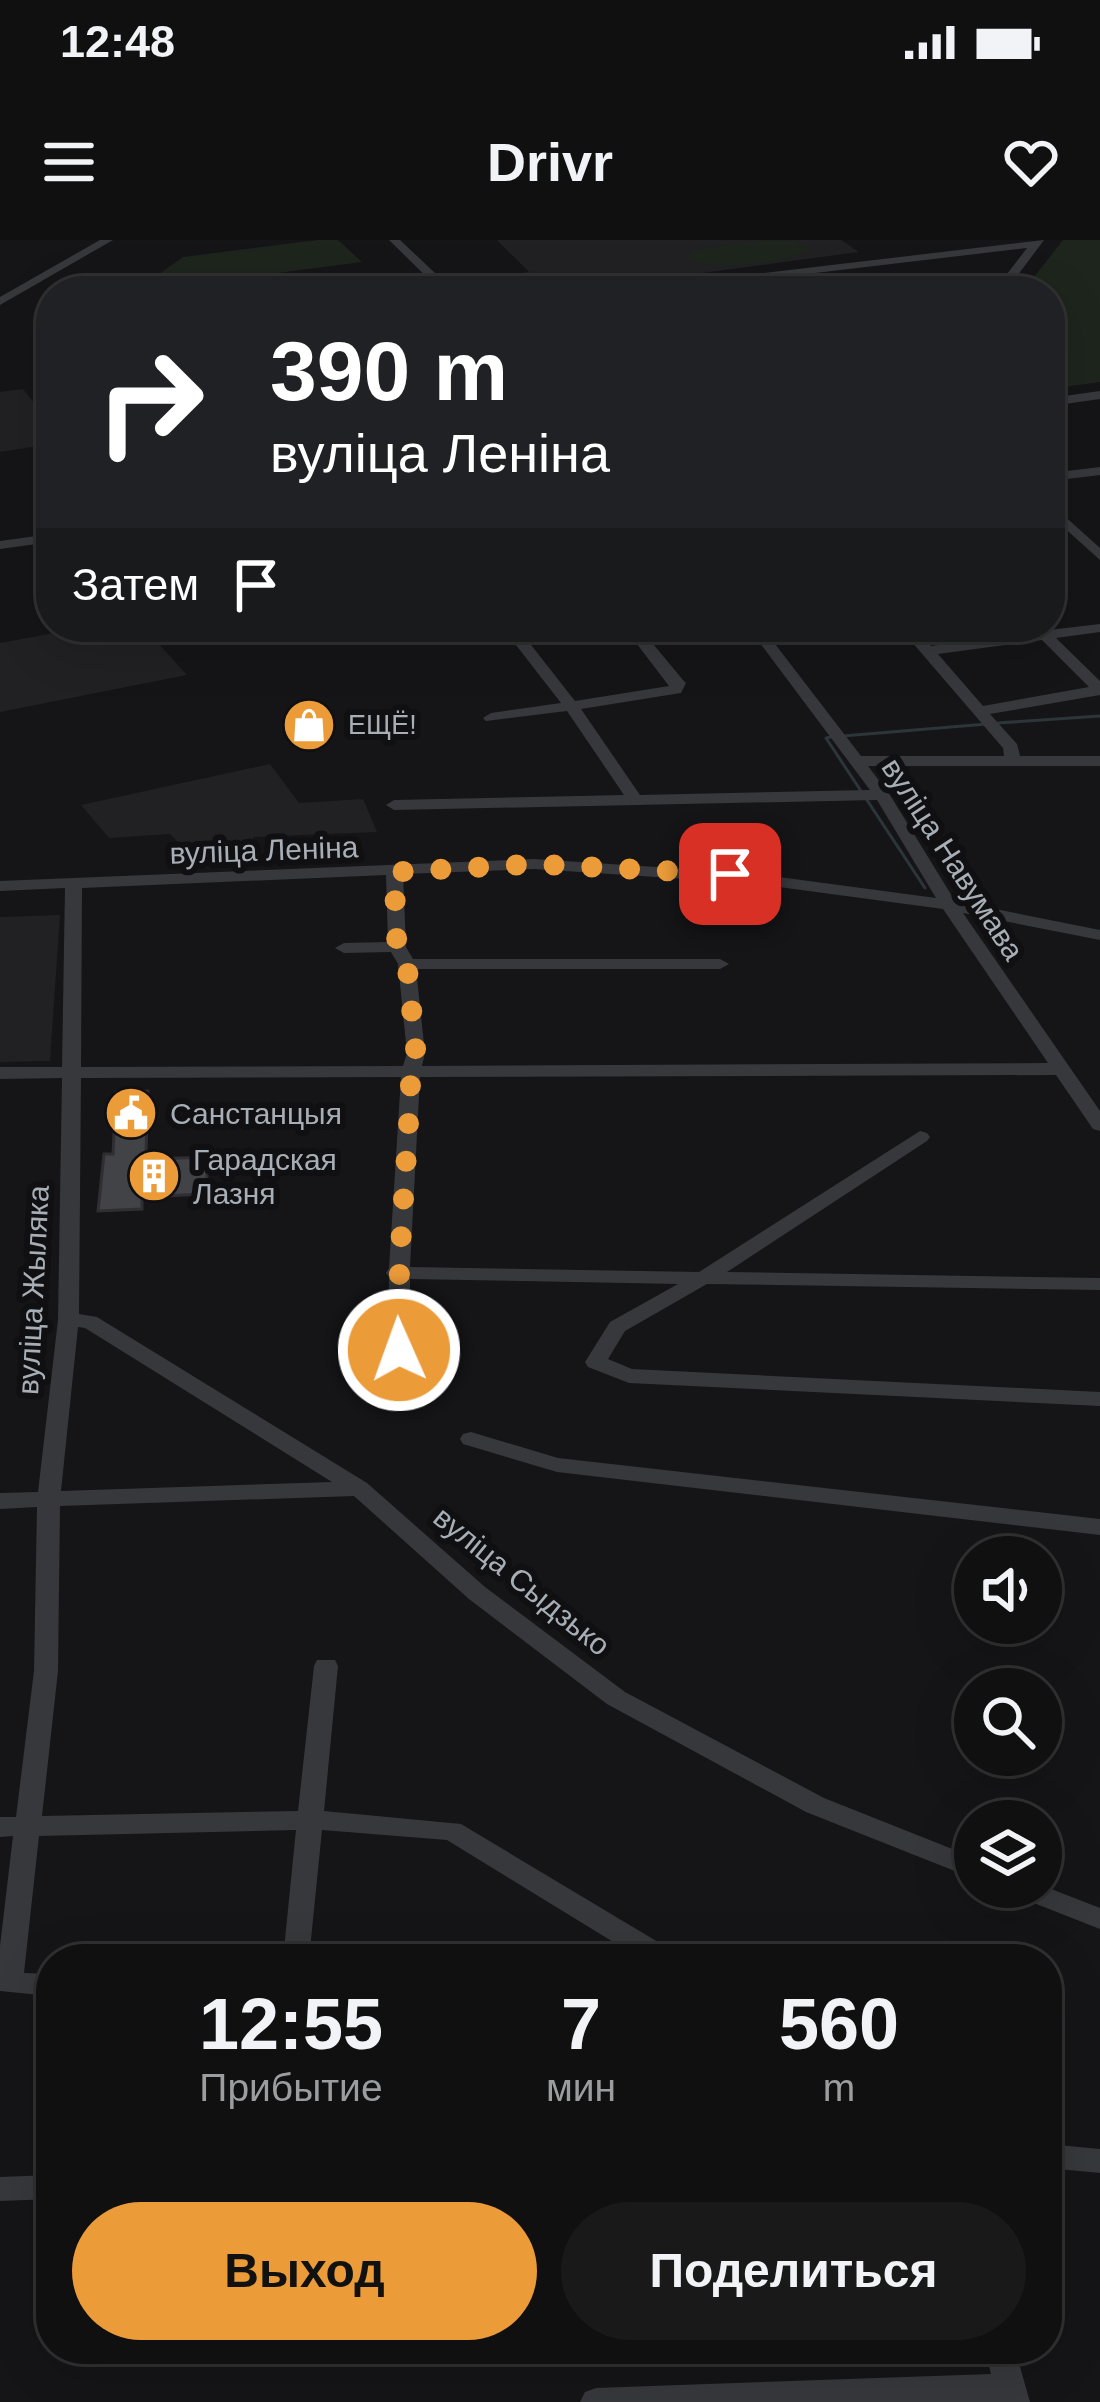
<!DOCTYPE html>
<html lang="ru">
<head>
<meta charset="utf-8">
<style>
	:root { --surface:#101011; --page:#19191a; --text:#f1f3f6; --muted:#9c9d9f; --line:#303031; --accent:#eb9b38 }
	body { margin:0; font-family:Arial,sans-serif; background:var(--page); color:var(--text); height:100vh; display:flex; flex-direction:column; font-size:45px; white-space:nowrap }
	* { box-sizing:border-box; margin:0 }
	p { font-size:39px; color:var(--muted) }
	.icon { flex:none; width:66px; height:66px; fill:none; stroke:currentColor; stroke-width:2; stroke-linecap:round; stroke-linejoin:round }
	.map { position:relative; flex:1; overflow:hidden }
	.details { position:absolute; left:36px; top:1704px; width:1026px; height:420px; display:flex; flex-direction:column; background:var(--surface); border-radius:48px; box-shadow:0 12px 48px #0002,0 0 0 3px var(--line) }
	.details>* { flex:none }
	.top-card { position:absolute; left:36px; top:36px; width:1029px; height:366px; border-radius:48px; box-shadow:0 12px 48px #0002,0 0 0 3px var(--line); background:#202124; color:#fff; overflow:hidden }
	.controls { position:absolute; left:954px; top:1296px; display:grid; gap:24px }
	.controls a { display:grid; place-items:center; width:108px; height:108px; border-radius:50%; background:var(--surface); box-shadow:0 12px 48px #0002,0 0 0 3px var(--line); font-size:60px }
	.pin { position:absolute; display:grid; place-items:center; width:102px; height:102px; color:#fff; margin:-51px; border-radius:24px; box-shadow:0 6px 18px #0006 }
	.me { position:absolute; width:132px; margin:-66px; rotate:358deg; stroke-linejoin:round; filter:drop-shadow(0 0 9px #0008) }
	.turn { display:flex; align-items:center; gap:42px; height:252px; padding:0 36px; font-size:54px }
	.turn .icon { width:156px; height:156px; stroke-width:2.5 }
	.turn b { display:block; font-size:84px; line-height:102px }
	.then { display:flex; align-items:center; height:114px; padding:0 36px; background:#0003; gap:24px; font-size:45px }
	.eta { display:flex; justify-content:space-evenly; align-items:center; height:204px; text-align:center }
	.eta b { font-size:72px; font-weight:600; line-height:84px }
	.primary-button { display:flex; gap:24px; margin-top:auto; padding:24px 36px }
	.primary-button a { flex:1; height:138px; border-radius:72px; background:var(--accent); color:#111; font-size:48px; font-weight:600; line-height:138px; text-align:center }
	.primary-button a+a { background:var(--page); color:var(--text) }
	.status { display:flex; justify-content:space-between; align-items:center; height:84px; padding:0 60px; background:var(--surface); direction:ltr }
	.status svg { height:33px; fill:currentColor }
	header { display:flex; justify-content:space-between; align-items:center; height:156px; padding:0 36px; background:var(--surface); font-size:54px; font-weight:600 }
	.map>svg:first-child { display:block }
</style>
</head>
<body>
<div class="status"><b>12:48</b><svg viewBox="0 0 49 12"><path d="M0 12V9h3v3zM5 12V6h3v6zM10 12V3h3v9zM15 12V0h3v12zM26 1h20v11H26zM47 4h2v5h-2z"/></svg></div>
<header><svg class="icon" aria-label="menu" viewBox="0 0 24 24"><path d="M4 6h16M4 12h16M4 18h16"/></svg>Drivr<svg class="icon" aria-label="heart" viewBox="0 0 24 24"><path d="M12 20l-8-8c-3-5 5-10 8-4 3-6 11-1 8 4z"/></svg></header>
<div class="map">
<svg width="1100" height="2162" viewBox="0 0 1100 2162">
	<rect width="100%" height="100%" fill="#151517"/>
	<g fill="#212124">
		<polygon points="497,0 841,0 859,12 664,38 679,51 472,51 461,42 529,32"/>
		<polygon points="23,149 51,184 51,204 0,212 0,152"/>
		<polygon points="70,390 79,403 146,390 187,435 0,472 0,403"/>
		<polygon points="270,524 299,563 363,559 377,592 253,597 257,626 197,628 197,621 170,594 109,598 81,565"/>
		<polygon points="60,675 50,821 0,822 0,677"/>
	</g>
	<g fill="#1d251d">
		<polygon points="318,0 338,0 362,22 160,48 144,45 183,17"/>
		<path d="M767 0 796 1 809 10C788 23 706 33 686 17L698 9Z"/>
		<polygon points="1063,0 1100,0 1100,142 1050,149 1050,51 1023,51"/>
	</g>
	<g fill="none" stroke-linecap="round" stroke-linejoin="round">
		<g stroke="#2c353a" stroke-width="3">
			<polyline points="998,483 1100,476"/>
			<polyline points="843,496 987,484"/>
			<polyline points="831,497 826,498 925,648"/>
		</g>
	</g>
	<polygon fill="#414347" stroke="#2f2f33" stroke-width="3" points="148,851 146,912 152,912 152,919 208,917 206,954 142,957 142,969 98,971 104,914 113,914 116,852"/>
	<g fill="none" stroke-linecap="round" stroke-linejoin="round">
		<g fill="#36383c" fill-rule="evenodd">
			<polygon points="100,0 113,0 0,65 0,57"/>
			<polygon points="389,0 400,0 454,51 441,51"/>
			<polygon points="1044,0 1006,51 994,51 1027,8 747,41 741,38 747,35"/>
			<polygon points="1100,151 1100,159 1050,166 1050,158"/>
			<polygon points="1100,227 1100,235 1050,241 1050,233"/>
			<polygon points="1050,263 1100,308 1100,320 1050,275"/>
			<polygon points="51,294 51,302 0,309 0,301"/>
			<path d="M1100 384V392L1056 398 1100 441V455L990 474 1017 504 1020 516H1100V526H868L890 555 955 661 1100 690V700L963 673 1100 871V891L1093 889 1056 835 420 837 410 1027 699 1032 920 891 927 893 930 897 927 901 727 1032 1100 1038V1050L707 1044 625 1091 608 1119 632 1129 1100 1152V1166L629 1143 588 1127 585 1122 610 1082 678 1044 410 1039V1110L407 1115H391L388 1110 389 1037 386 1033 389 1028 401 837 81 838 79 1074 97 1077 367 1243 485 1347 625 1452 824 1558 975 1618V1639L806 1572 607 1464 469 1359 354 1256 60 1266 58 1431 42 1576 298 1571 314 1426 317 1420H335L338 1426 324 1571 461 1584 673 1711 676 1719H641L447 1600 322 1590 309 1719H283L296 1590 39 1596 24 1733 51 1734V1756L0 1751V1706L13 1596 0 1597V1577H16L34 1431 37 1267 0 1269V1253L38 1252 58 1080 62 838 0 839V827H62L65 648 0 651V641L534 619 748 633 936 658 877 560 394 570 386 565 394 560 624 555 567 471 486 481 483 478 491 473 561 463 502 387H517L575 461 669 446 624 387H639L683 440 686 443 681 453 581 469 640 555 870 550 748 387H762L861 516H1004L1003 508 899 387H914L931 406 1035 392 1039 387 1049 390ZM1042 400 1089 447 983 466 938 414ZM534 629 748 643 943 669 1048 823 422 826 425 813 416 729H720L729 724 720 719H413L406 707 403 634ZM386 635 388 702 344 703 335 708 344 713 391 712 398 724 407 813 403 826 81 827 82 648ZM78 1087 85 1088 332 1242 61 1251Z"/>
			<polygon points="471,1192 558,1218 1100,1279 1100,1295 557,1232 463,1204 460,1199 463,1194"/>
			<polygon points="1041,1645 1100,1668 1100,1689 1011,1654 1007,1647"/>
			<polygon points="1047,1904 1100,1909 1100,1933 1047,1928"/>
			<polygon points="51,1935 51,1959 0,1961 0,1937"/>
			<polygon points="985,2109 1015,2109 1030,2162 580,2162 585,2152 596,2148 991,2134"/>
		</g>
	</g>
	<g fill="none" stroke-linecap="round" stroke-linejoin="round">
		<path stroke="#eb9b38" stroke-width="21" stroke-dasharray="0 37.8" d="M399 1110C396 1017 408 924 411 831L416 813 407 724 397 707 394 632 533 624 730 634"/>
	</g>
	<defs>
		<g id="shop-disc" transform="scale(2.7)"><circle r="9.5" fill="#eb9b38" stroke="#101012"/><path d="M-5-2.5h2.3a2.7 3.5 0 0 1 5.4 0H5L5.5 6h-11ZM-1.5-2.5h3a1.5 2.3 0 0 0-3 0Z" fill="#fff"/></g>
		<g id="civic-disc" transform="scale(2.7)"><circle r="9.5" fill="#eb9b38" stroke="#101012"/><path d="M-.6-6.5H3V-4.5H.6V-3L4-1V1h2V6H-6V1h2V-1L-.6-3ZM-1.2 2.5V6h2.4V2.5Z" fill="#fff"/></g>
		<g id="building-disc" transform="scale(2.7)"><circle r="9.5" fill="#eb9b38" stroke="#101012"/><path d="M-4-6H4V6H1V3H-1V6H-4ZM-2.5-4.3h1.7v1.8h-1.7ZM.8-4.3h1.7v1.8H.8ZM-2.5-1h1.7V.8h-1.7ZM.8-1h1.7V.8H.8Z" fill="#fff"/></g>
	</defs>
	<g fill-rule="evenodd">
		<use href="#shop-disc" x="309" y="485"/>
		<use href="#civic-disc" x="131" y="873"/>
		<use href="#building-disc" x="154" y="936"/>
	</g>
	<g text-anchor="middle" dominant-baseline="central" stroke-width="12" stroke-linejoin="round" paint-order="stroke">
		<g font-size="27" fill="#a7aeb6" stroke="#101012" text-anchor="start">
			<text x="348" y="485">ЕЩЁ!</text>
		</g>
		<g font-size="30" fill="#a7aeb6" stroke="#101012">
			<text transform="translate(264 610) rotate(-2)">вуліца Леніна</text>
			<text transform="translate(953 619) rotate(57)">вуліца Навумава</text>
			<text transform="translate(33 1050) rotate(-87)">вуліца Жыляка</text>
			<text transform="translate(522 1341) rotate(39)">вуліца Сыдзько</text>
		</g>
		<g font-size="30" fill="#a7aeb6" stroke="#101012" text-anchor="start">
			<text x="170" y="873">Санстанцыя</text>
			<text x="193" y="919">Гарадская<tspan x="193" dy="34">Лазня</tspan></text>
		</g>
	</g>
</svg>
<div class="controls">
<a><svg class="icon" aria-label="sound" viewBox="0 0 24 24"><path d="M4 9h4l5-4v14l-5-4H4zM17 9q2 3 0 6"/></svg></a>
<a><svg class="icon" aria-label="search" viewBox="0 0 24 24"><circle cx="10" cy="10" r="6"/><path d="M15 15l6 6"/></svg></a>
<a><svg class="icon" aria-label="layers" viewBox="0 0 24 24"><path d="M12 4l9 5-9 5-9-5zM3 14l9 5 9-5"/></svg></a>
</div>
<div class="pin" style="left:730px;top:634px;background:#d93025"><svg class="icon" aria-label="arrive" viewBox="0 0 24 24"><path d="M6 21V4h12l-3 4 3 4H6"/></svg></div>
<svg class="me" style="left:399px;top:1110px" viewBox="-20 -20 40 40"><circle r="17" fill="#eb9b38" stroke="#fff" stroke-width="3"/><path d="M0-11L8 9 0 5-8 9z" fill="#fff"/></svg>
<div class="top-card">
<div class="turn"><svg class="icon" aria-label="right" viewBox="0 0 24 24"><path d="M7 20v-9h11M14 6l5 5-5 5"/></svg><div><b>390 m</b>вуліца Леніна</div></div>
<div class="then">Затем<svg class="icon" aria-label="arrive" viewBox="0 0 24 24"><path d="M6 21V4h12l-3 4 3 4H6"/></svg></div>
</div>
<section class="details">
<div class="eta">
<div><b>12:55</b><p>Прибытие</p></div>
<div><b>7</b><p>мин</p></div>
<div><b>560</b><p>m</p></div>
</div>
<div class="primary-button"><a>Выход</a><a>Поделиться</a></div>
</section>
</div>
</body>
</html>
